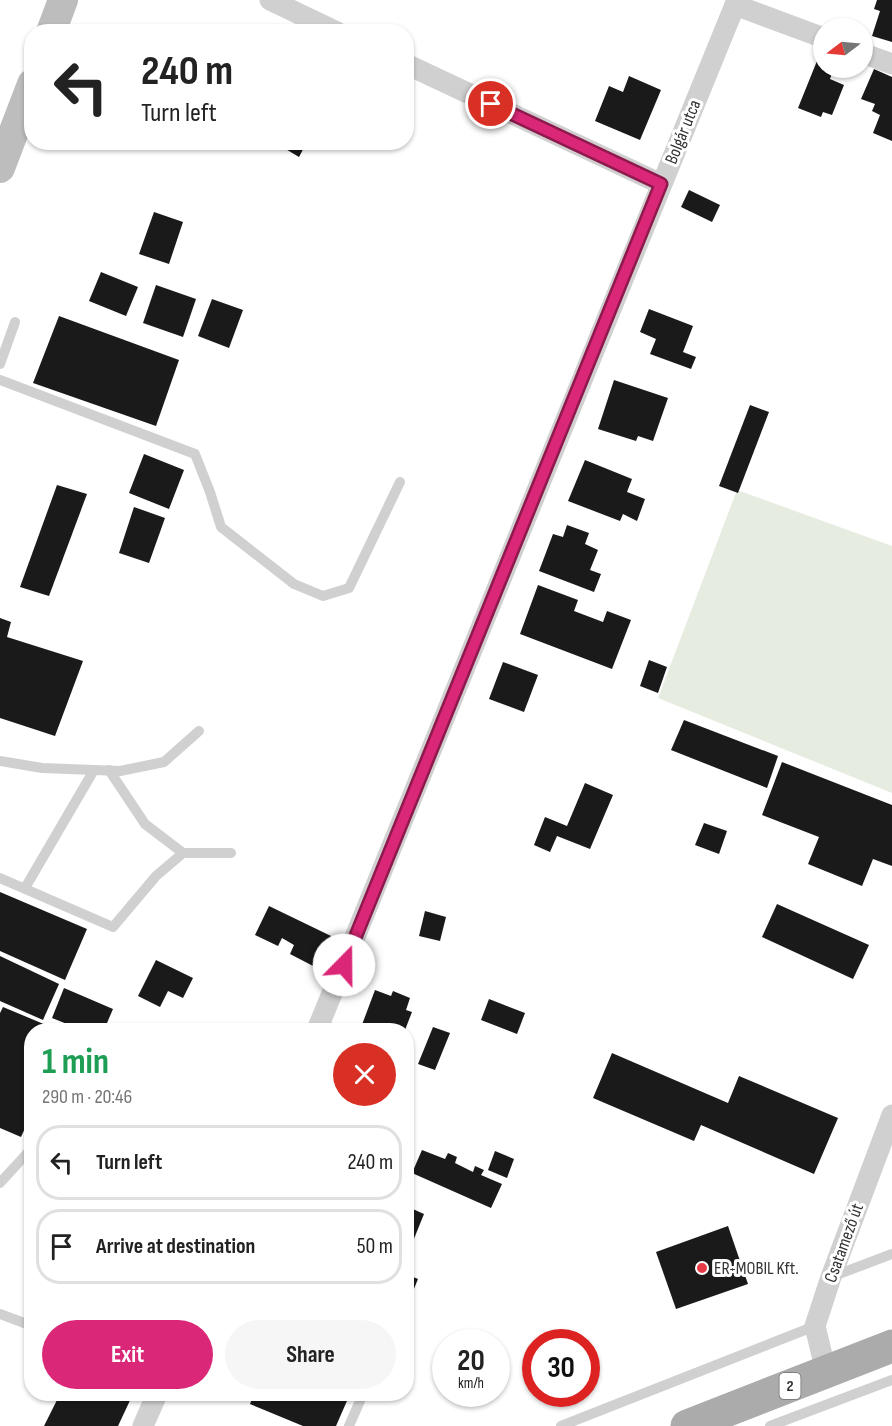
<!DOCTYPE html>
<html lang="en">
<head>
<meta charset="utf-8">
<style>
	:root { --surface:#fff; --page:#f6f6f6; --text:#222; --muted:#767676; --line:#e0e0e0; --accent:#db2777 }
	body { margin:0; font-family:"Sofia Sans Condensed",sans-serif; background:var(--page); color:var(--text); height:100vh; display:flex; flex-direction:column; font-size:22px; white-space:nowrap }
	* { box-sizing:border-box; margin:0 }
	p { font-size:20px; color:var(--muted) }
	.icon { flex:none; width:33px; height:33px; fill:none; stroke:currentColor; stroke-width:2; stroke-linecap:round; stroke-linejoin:round }
	.map { position:relative; flex:1; overflow:hidden }
	.sheet { position:absolute; left:24px; top:1023px; width:390px; height:378px; display:flex; flex-direction:column; background:var(--surface); border-radius:24px; box-shadow:0 2px 4px #0004 }
	.sheet>* { flex:none }
	.banner { position:absolute; left:24px; top:24px; width:390px; height:126px; border-radius:24px; box-shadow:0 2px 4px #0004; background:#fff; color:var(--text); overflow:hidden }
	.needle { width:39px; rotate:254deg }
	.fabs { position:absolute; left:813px; top:18px; display:grid; gap:12px }
	.fabs a { display:grid; place-items:center; width:60px; height:60px; border-radius:50%; background:var(--surface); box-shadow:0 2px 4px #0004; font-size:30px }
	.speed { position:absolute; left:432px; top:1329px; display:flex; gap:12px; font-size:30px; font-weight:700; text-align:center }
	.speed>* { display:grid; place-content:center; width:78px; height:78px; border-radius:50%; background:var(--surface); box-shadow:0 2px 4px #0004; line-height:1 }
	.speed small { font-size:15px; font-weight:400 }
	.speed .limit { border:9px solid #d22; background:#fff; color:#111 }
	.pin { position:absolute; display:grid; place-items:center; width:51px; height:51px; color:#fff; margin:-26px; border:3px solid #fff; border-radius:50%; box-shadow:0 2px 6px #0007 }
	.me { position:absolute; width:66px; margin:-33px; rotate:22deg; stroke-linejoin:round; filter:drop-shadow(0 0 4px #0008) }
	.turn { display:flex; align-items:center; gap:21px; height:126px; padding:0 18px; font-size:27px }
	.turn .icon { width:78px; height:78px; stroke-width:2.5 }
	.turn b { display:block; font-size:42px; line-height:51px }
	.round { display:grid; place-items:center; flex:none; width:63px; height:63px; border-radius:32px; background:var(--page) }
	.summary { display:flex; align-items:center; justify-content:space-between; height:102px; padding:0 18px }
	h1 { font-size:36px; font-weight:700; line-height:45px; color:#1e9e55 }
	.button { display:flex; gap:12px; margin-top:auto; padding:12px 18px }
	.button a { flex:1; height:69px; border-radius:36px; background:var(--accent); color:#fff; font-size:24px; font-weight:700; line-height:69px; text-align:center }
	.button a+a { background:var(--page); color:var(--text) }
	ul { padding:0; list-style:none }
	li { display:flex; align-items:center; gap:18px; height:75px; margin:0 12px 9px; padding:0 6px; border:3px solid var(--line); border-radius:24px }
	li div { flex:1 }
	li b { display:block; font-size:22px }
	li em { font-style:normal }
	.map>svg:first-child { display:block }
</style>
</head>
<body>
<div class="map">
<svg width="892" height="1426" viewBox="0 0 892 1426">
	<rect width="100%" height="100%" fill="#fff"/>
	<polygon fill="#e6ecdf" points="737,490 892,546 892,793 658,698"/>
	<g fill="#1a1a1a">
		<polygon points="877,0 892,0 892,42 872,36 880,11 874,9"/>
		<polygon points="821,51 824,53 824,68 834,68 830,79 844,85 832,115 823,112 821,117 798,108"/>
		<polygon points="874,69 892,77 892,141 873,133 880,115 872,111 875,104 861,99"/>
		<polygon points="629,76 661,90 640,140 595,121 609,86 623,92"/>
		<polygon points="274,142 307,142 299,157"/>
		<polygon points="689,190 720,205 712,222 681,207"/>
		<polygon points="154,212 183,222 169,264 139,254"/>
		<polygon points="101,272 138,287 126,316 89,301"/>
		<polygon points="156,285 196,299 183,337 143,323"/>
		<polygon points="212,299 243,310 229,348 198,336"/>
		<polygon points="649,309 693,326 683,352 696,357 691,369 650,354 656,339 640,332"/>
		<polygon points="59,316 179,360 156,426 33,383"/>
		<polygon points="614,380 668,398 653,441 638,436 636,441 598,429"/>
		<polygon points="750,405 769,412 738,493 719,486"/>
		<polygon points="144,454 184,470 169,509 129,493"/>
		<polygon points="585,460 632,479 627,492 645,499 637,521 623,514 620,521 568,501"/>
		<polygon points="57,485 87,494 49,596 20,587"/>
		<polygon points="134,507 165,518 149,563 119,553"/>
		<polygon points="567,525 589,533 585,544 598,550 590,570 601,574 594,592 539,571 553,534 563,537"/>
		<polygon points="538,585 578,600 574,611 603,622 607,611 631,620 612,669 520,634"/>
		<polygon points="0,618 11,622 7,637 83,661 55,736 0,718"/>
		<polygon points="649,660 667,667 658,693 640,686"/>
		<polygon points="503,662 538,675 524,712 489,699"/>
		<polygon points="684,720 778,756 767,788 671,750"/>
		<polygon points="782,762 892,805 892,866 873,859 862,886 808,864 819,837 762,815"/>
		<polygon points="585,783 613,795 590,849 557,836 550,852 534,845 545,817 567,826"/>
		<polygon points="704,823 727,831 719,854 695,845"/>
		<polygon points="0,892 87,929 65,980 0,951"/>
		<polygon points="777,904 869,945 853,979 762,937"/>
		<polygon points="269,906 331,936 315,967 290,954 294,945 282,938 278,946 255,935"/>
		<polygon points="425,911 446,917 440,941 419,936"/>
		<polygon points="0,956 59,984 43,1020 0,1001"/>
		<polygon points="156,960 193,978 183,998 168,991 160,1007 138,996"/>
		<polygon points="64,988 113,1009 104,1030 82,1030 52,1018"/>
		<polygon points="375,990 391,996 393,991 410,998 406,1010 412,1012 405,1030 360,1030"/>
		<polygon points="489,999 525,1013 517,1034 481,1020"/>
		<polygon points="3,1007 58,1030 32,1030 32,1113 21,1137 0,1128 0,1013"/>
		<polygon points="433,1027 450,1033 435,1070 418,1064"/>
		<polygon points="612,1053 728,1103 739,1076 838,1118 814,1174 701,1125 694,1141 593,1098"/>
		<polygon points="422,1150 445,1159 448,1153 457,1157 455,1163 473,1172 475,1166 484,1170 481,1175 502,1184 491,1208 412,1173"/>
		<polygon points="495,1151 514,1159 507,1178 488,1170"/>
		<polygon points="406,1206 424,1214 407,1256 406,1256"/>
		<polygon points="728,1226 748,1284 676,1309 656,1252"/>
		<polygon points="406,1274 418,1279 407,1306 406,1306"/>
		<polygon points="60,1394 133,1394 118,1426 44,1426"/>
		<polygon points="254,1394 350,1394 336,1426 303,1426 250,1404"/>
	</g>
	<g fill="none" stroke-linecap="round" stroke-linejoin="round">
		<g stroke="#d0d0d0" stroke-width="10">
			<polyline points="0,364 15,322"/>
			<polyline points="0,380 195,454 210,492 221,527 294,584 323,596 349,588 400,482"/>
			<polyline points="0,761 42,768 120,771 164,762 199,731"/>
			<polyline points="109,770 145,824 183,853"/>
			<polyline points="0,878 113,927 156,876 183,853 231,853"/>
			<polyline points="25,888 94,770"/>
			<polyline points="0,1183 32,1148"/>
			<polyline points="831,1277 892,1254"/>
			<polyline points="0,1314 32,1326"/>
			<polyline points="349,1426 363,1394"/>
			<polyline points="561,1426 815,1326"/>
			<polyline points="770,1426 892,1380"/>
		</g>
		<g stroke="#d0d0d0" stroke-width="21">
			<polyline points="270,0 337,32"/>
			<polyline points="735,5 824,38"/>
			<polyline points="862,53 892,64"/>
			<polyline points="406,64 661,184"/>
			<polyline points="317,1030 737,0"/>
			<polyline points="826,1372 815,1326 831,1277 892,1115"/>
			<polyline points="143,1426 157,1394"/>
		</g>
		<g stroke="#bdbdbd" stroke-width="30">
			<polyline points="51,32 63,0"/>
			<polyline points="0,168 32,84"/>
		</g>
		<polyline stroke="#ababab" stroke-width="33" points="687,1426 892,1346"/>
	</g>
	<g fill="none" stroke-linecap="round" stroke-linejoin="round">
		<g stroke="#8e194d" stroke-width="15">
			<polyline id="route" points="344,965 661,184 491,104"/>
		</g>
		<use href="#route" stroke="#db2777" stroke-width="10"/>
	</g>
	<circle fill="#e63946" stroke="#fff" stroke-width="2" cx="702" cy="1268" r="6"/>
	<g text-anchor="middle" dominant-baseline="central" stroke-width="6" stroke-linejoin="round" paint-order="stroke">
		<rect fill="#fff" stroke="#707070" stroke-width="1.5" x="779.5" y="1373" width="21" height="26" rx="4.5"/>
		<g font-size="16" font-weight="bold" fill="#333">
			<text x="790" y="1386">2</text>
		</g>
		<g font-size="18" fill="#333" stroke="#fff">
			<text transform="translate(683 132) rotate(-68)">Bolgár utca</text>
			<text transform="translate(844 1243) rotate(-70)">Csatamező út</text>
		</g>
		<g font-size="18" fill="#333" stroke="#fff" text-anchor="start">
			<text x="714" y="1268">ER-MOBIL Kft.</text>
		</g>
	</g>
</svg>
<div class="fabs">
<a><svg class="needle" viewBox="-14 -14 28 28"><path d="M0-13l5 13h-10z" fill="#e53935"/><path d="M0 13l5-13h-10z" fill="#767676"/></svg></a>
</div>
<div class="speed"><div>20<small>km/h</small></div><div class="limit">30</div></div>
<div class="pin" style="left:491px;top:104px;background:#d93025"><svg class="icon" aria-label="arrive" viewBox="0 0 24 24"><path d="M6 21V4h12l-3 4 3 4H6"/></svg></div>
<svg class="me" style="left:344px;top:965px" viewBox="-20 -20 40 40"><circle r="19" fill="#fff"/><path d="M0-13L10 11 0 6-10 11z" fill="#db2777"/></svg>
<div class="banner">
<div class="turn"><svg class="icon" aria-label="left" viewBox="0 0 24 24"><path d="M17 20v-9H6M10 6l-5 5 5 5"/></svg><div><b>240 m</b>Turn left</div></div>
</div>
<section class="sheet">
<div class="summary"><div><h1>1 min</h1><p>290 m · 20:46</p></div><a class="round" style="background:#d93025;color:#fff"><svg class="icon" aria-label="close" viewBox="0 0 24 24"><path d="M6 6l12 12M18 6L6 18"/></svg></a></div>
<ul>
<li><svg class="icon" aria-label="left" viewBox="0 0 24 24"><path d="M17 20v-9H6M10 6l-5 5 5 5"/></svg><div><b>Turn left</b></div><em>240 m</em></li>
<li><svg class="icon" aria-label="arrive" viewBox="0 0 24 24"><path d="M6 21V4h12l-3 4 3 4H6"/></svg><div><b>Arrive at destination</b></div><em>50 m</em></li>
</ul>
<div class="button"><a>Exit</a><a>Share</a></div>
</section>
</div>
</body>
</html>
